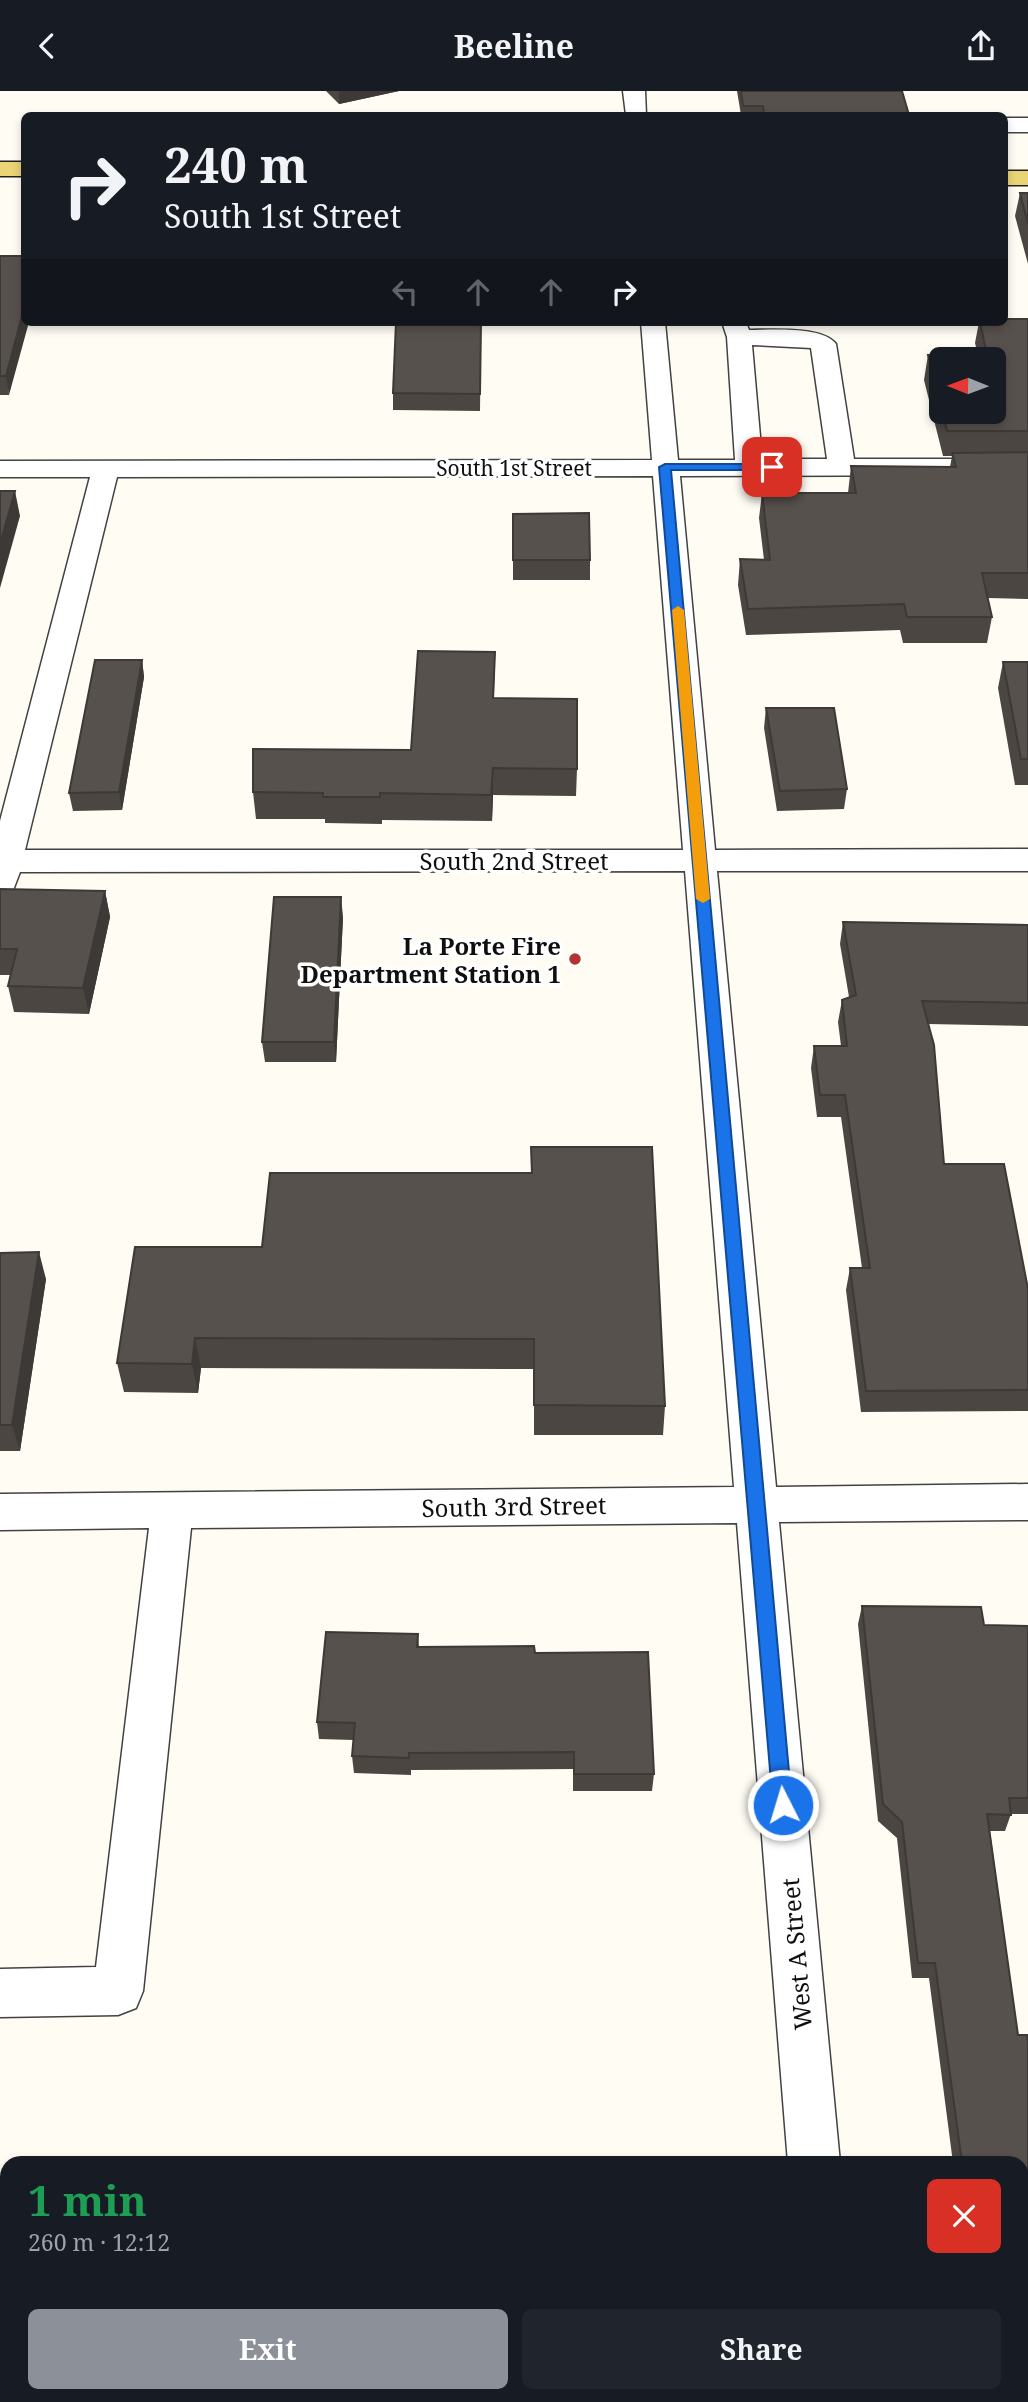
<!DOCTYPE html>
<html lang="en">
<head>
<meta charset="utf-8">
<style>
	:root { --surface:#171b24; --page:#20242c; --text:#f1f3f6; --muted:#9ea1a6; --accent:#8c9099 }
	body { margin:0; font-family:"Noto Serif",serif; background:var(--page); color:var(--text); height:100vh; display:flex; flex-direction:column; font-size:26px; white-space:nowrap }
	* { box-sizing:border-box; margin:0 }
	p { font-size:23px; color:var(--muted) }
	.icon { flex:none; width:38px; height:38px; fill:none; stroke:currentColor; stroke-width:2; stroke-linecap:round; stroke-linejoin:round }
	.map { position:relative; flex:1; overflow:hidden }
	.panel { position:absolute; left:0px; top:2065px; width:1029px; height:247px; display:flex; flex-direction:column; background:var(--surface); border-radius:21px 21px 0 0; box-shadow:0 4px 10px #0003 }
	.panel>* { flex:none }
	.banner { position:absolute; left:21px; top:21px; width:987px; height:214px; border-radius:10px; box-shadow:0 4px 10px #0003; background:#171b24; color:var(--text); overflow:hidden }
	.needle { width:46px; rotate:271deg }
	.tools { position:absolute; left:929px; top:256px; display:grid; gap:14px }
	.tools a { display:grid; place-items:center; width:77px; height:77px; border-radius:10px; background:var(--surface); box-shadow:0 4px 10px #0003; font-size:35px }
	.pin { position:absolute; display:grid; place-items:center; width:60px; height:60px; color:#fff; margin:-30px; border-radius:14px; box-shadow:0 4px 10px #0006 }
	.me { position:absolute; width:77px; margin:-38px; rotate:355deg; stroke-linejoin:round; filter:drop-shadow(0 0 5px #0008) }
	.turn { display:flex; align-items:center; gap:24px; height:147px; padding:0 28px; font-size:32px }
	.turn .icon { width:91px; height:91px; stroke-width:2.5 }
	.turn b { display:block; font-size:49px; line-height:60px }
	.lanes { display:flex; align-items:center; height:66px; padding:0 28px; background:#0003; justify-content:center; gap:35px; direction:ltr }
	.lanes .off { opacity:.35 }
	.round { display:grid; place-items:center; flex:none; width:74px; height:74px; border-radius:10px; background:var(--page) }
	.summary { display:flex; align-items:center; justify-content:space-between; height:119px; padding:0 28px }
	h1 { font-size:42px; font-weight:700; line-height:52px; color:#1e9e55 }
	.primary-button { display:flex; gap:14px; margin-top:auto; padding:14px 28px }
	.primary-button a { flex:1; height:80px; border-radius:10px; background:var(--accent); color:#fff; font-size:28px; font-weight:700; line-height:80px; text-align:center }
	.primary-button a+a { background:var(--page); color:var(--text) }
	header { display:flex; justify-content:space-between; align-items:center; height:91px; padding:0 28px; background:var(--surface); font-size:32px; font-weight:700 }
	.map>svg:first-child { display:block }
</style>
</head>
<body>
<header><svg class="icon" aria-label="back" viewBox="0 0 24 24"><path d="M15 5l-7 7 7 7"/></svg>Beeline<svg class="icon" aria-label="share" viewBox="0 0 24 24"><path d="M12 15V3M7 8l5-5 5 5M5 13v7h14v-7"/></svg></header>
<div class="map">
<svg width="1028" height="2311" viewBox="0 0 1028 2311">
	<rect width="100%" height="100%" fill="#fefcf3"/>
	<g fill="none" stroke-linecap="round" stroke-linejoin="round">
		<g stroke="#424242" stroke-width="3">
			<g id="minor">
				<polygon points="623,0 645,0 646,24 626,24"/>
				<rect x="1004" y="27" width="24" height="14"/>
				<path d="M641 231H665L678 369H735L727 246 722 231H746L749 239C770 239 823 235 836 253L854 368H1028V384L680 385 715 759 1028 758V780H717L776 1396 1028 1393V1429L779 1431 840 2072H788L737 1432 191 1437 143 1900 136 1917 118 1924 0 1926V1878L96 1876 149 1437 0 1439V1403L734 1396 685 780 20 781 12 802 0 805V730L90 386H0V370L652 369ZM752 254 811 257 827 368H762ZM653 385 683 759H25L117 386Z"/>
				<rect x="807" y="2305" width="56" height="6"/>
			</g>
		</g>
		<g stroke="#202020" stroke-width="3">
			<g id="major">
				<rect x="0" y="71" width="24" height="14"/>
				<rect x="1004" y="80" width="24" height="14"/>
			</g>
		</g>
		<use href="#minor" fill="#fff" fill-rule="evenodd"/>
		<use href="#major" fill="#ebd476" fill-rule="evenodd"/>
	</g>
	<g fill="#4b4642">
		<polygon points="326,0 399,0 339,13"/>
		<polygon points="737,0 902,0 909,24 741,24"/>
		<polygon points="1020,102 1028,102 1028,173 1015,125"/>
		<polygon points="0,165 9,304 0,304"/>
		<polygon points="1028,228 1028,508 988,507 992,526 987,552 903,552 900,539 746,544 738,494 740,468 764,469 759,427 762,402 848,402 851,375 950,376 952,365 943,365 924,289 928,264 978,264 975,252 979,231 1004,231"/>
		<polygon points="481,231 480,320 393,319 393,302"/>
		<polygon points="513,423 590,469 590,489 513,489"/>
		<polygon points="495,561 494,607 577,678 576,705 493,704 492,730 382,729 382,733 325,732 325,728 256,728 253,701 411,659"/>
		<polygon points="142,569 144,586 122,719 73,720 69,702"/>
		<polygon points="1003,571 1028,571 1028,694 1015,694 998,597"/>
		<polygon points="766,617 847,698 844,718 777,720 764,637"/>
		<polygon points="0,798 105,800 110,826 89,923 14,921 8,895 11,884 0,884"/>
		<polygon points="343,826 336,971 265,971 262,951"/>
		<polygon points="843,831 1028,834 1028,935 928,933 944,1073 1028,1198 1028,1320 861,1321 846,1199 850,1177 862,1177 841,1026 817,1026 811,977 814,955 841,955 838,931 842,909 849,906 840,853"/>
		<polygon points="531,1056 665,1315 663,1344 534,1344 534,1278 201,1277 198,1302 124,1301 117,1272 262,1156 531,1082"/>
		<polygon points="0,1162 46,1188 20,1360 0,1360"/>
		<polygon points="862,1515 984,1534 1028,1535 1028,1723 1011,1723 1005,1740 990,1740 1018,1944 1028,1952 1028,2311 1025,2311 1022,2290 1022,2072 953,2072 929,1887 912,1887 897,1747 878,1730 858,1533"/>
		<polygon points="418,1543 419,1556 535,1562 654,1683 652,1700 573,1700 573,1678 411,1679 411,1684 354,1682 352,1665 353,1649 319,1648 317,1631"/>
	</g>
	<g fill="#3d3936">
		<polygon points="339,0 399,0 339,13"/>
		<polygon points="24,217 24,231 29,231 9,304 6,285"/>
		<polygon points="15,400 20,425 0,497 0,453"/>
		<polygon points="142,569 144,586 122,719 119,701"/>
		<polygon points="493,677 493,704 492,730 491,704"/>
		<polygon points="105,800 110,826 89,923 83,897"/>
		<polygon points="341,806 343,826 336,971 334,951"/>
		<polygon points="39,1161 46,1188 20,1360 12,1334"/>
		<polygon points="195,1247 201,1277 198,1302 192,1273"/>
	</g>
	<g fill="#57514d" stroke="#3d3936" stroke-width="2">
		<polygon points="741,0 902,0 909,24 764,24 763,15 743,15"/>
		<polygon points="1020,102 1028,102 1028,133"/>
		<polygon points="0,165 24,165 24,217 6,285 0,285"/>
		<polygon points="1004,228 1028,228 1028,340 947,340 942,320 994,320 994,268 942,268 942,319 928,264 987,264 980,231 1004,231"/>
		<polygon points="396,231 481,231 480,303 393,302"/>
		<polygon points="1028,361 1028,482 982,482 992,526 907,526 904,513 748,518 740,468 770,469 762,402 856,402 851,375 956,376 952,362"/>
		<polygon points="0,400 15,400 0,453"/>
		<polygon points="589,422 590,469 513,469 513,423"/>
		<polygon points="418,560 495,561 493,607 577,608 577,678 493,677 491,704 380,702 380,706 323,706 323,702 253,701 253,658 411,659"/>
		<polygon points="95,569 142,569 119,701 69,702"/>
		<polygon points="1003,571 1028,571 1028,668 1021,668"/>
		<polygon points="766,617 834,617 847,698 780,700"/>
		<polygon points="0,798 105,800 83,897 8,895 17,858 0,858"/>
		<polygon points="274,806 341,806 334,951 262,951"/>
		<polygon points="843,831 1028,834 1028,912 922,910 934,954 944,1073 1004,1073 1028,1198 1028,1299 866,1300 850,1177 870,1177 845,1004 820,1004 814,955 847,955 842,909 856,904"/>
		<polygon points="531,1056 652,1056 665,1315 534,1314 534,1248 195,1247 192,1273 117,1272 135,1156 262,1156 270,1082 532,1082"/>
		<polygon points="39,1161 12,1334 0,1334 0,1162"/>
		<polygon points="862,1515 981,1516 984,1534 1028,1535 1028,1707 1009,1707 1011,1724 987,1723 1018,1944 1027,1944 1028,1952 1028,2266 1022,2226 1022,2072 962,2072 935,1872 918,1872 902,1731 883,1713"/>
		<polygon points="326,1541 418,1543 417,1556 534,1555 535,1562 648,1561 654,1683 574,1683 574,1661 409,1662 409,1667 352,1665 355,1632 317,1631"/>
		<polygon points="582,2305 686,2305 687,2311 583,2311"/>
	</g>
	<polygon fill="#1a73e8" stroke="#114b97" stroke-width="2" points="665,373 772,373 778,376 772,379 671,379 792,1714 790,1721 783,1723 776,1721 773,1714 659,376"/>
	<polygon fill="#f59e0b" points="678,515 684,519 710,808 703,812 696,808 672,519"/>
	<circle fill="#b33435" stroke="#fff" stroke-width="2.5" cx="575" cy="868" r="7"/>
	<g text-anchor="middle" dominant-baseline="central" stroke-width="7" stroke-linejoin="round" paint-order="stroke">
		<g font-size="21" fill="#0f0f0f" stroke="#fff">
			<text x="514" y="377">South 1st Street</text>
		</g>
		<g font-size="24" fill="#0f0f0f" stroke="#fff">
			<text x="514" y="769">South 2nd Street</text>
			<text transform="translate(514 1415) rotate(-1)">South 3rd Street</text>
			<text transform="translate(796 1863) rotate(-95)">West A Street</text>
		</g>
		<g font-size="24" font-weight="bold" fill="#0f0f0f" stroke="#fff" text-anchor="end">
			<text x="561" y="854">La Porte Fire<tspan x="561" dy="28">Department Station 1</tspan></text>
		</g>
	</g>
</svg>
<div class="tools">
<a><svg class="needle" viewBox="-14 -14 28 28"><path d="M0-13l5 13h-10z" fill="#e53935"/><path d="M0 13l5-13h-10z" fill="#9ea1a6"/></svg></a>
</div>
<div class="pin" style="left:772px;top:376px;background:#d93025"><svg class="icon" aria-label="arrive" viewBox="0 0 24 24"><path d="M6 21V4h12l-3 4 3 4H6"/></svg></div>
<svg class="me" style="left:783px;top:1714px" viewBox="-20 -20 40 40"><circle r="17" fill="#1a73e8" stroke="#fff" stroke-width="3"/><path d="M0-11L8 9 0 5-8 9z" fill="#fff"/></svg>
<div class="banner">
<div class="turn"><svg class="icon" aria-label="right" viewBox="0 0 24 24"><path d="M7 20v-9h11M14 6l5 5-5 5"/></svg><div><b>240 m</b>South 1st Street</div></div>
<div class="lanes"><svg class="icon off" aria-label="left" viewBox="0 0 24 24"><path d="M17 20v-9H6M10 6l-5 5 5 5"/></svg><svg class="icon off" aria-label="ahead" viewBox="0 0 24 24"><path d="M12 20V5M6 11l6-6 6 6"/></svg><svg class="icon off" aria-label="ahead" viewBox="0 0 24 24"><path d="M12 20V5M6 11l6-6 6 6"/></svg><svg class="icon" aria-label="right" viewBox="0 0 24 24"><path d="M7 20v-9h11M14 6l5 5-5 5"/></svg></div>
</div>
<section class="panel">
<div class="summary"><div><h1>1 min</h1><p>260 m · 12:12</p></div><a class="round" style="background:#d93025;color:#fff"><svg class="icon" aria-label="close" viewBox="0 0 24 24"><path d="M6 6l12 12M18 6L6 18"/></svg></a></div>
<div class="primary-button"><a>Exit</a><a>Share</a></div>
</section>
</div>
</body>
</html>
